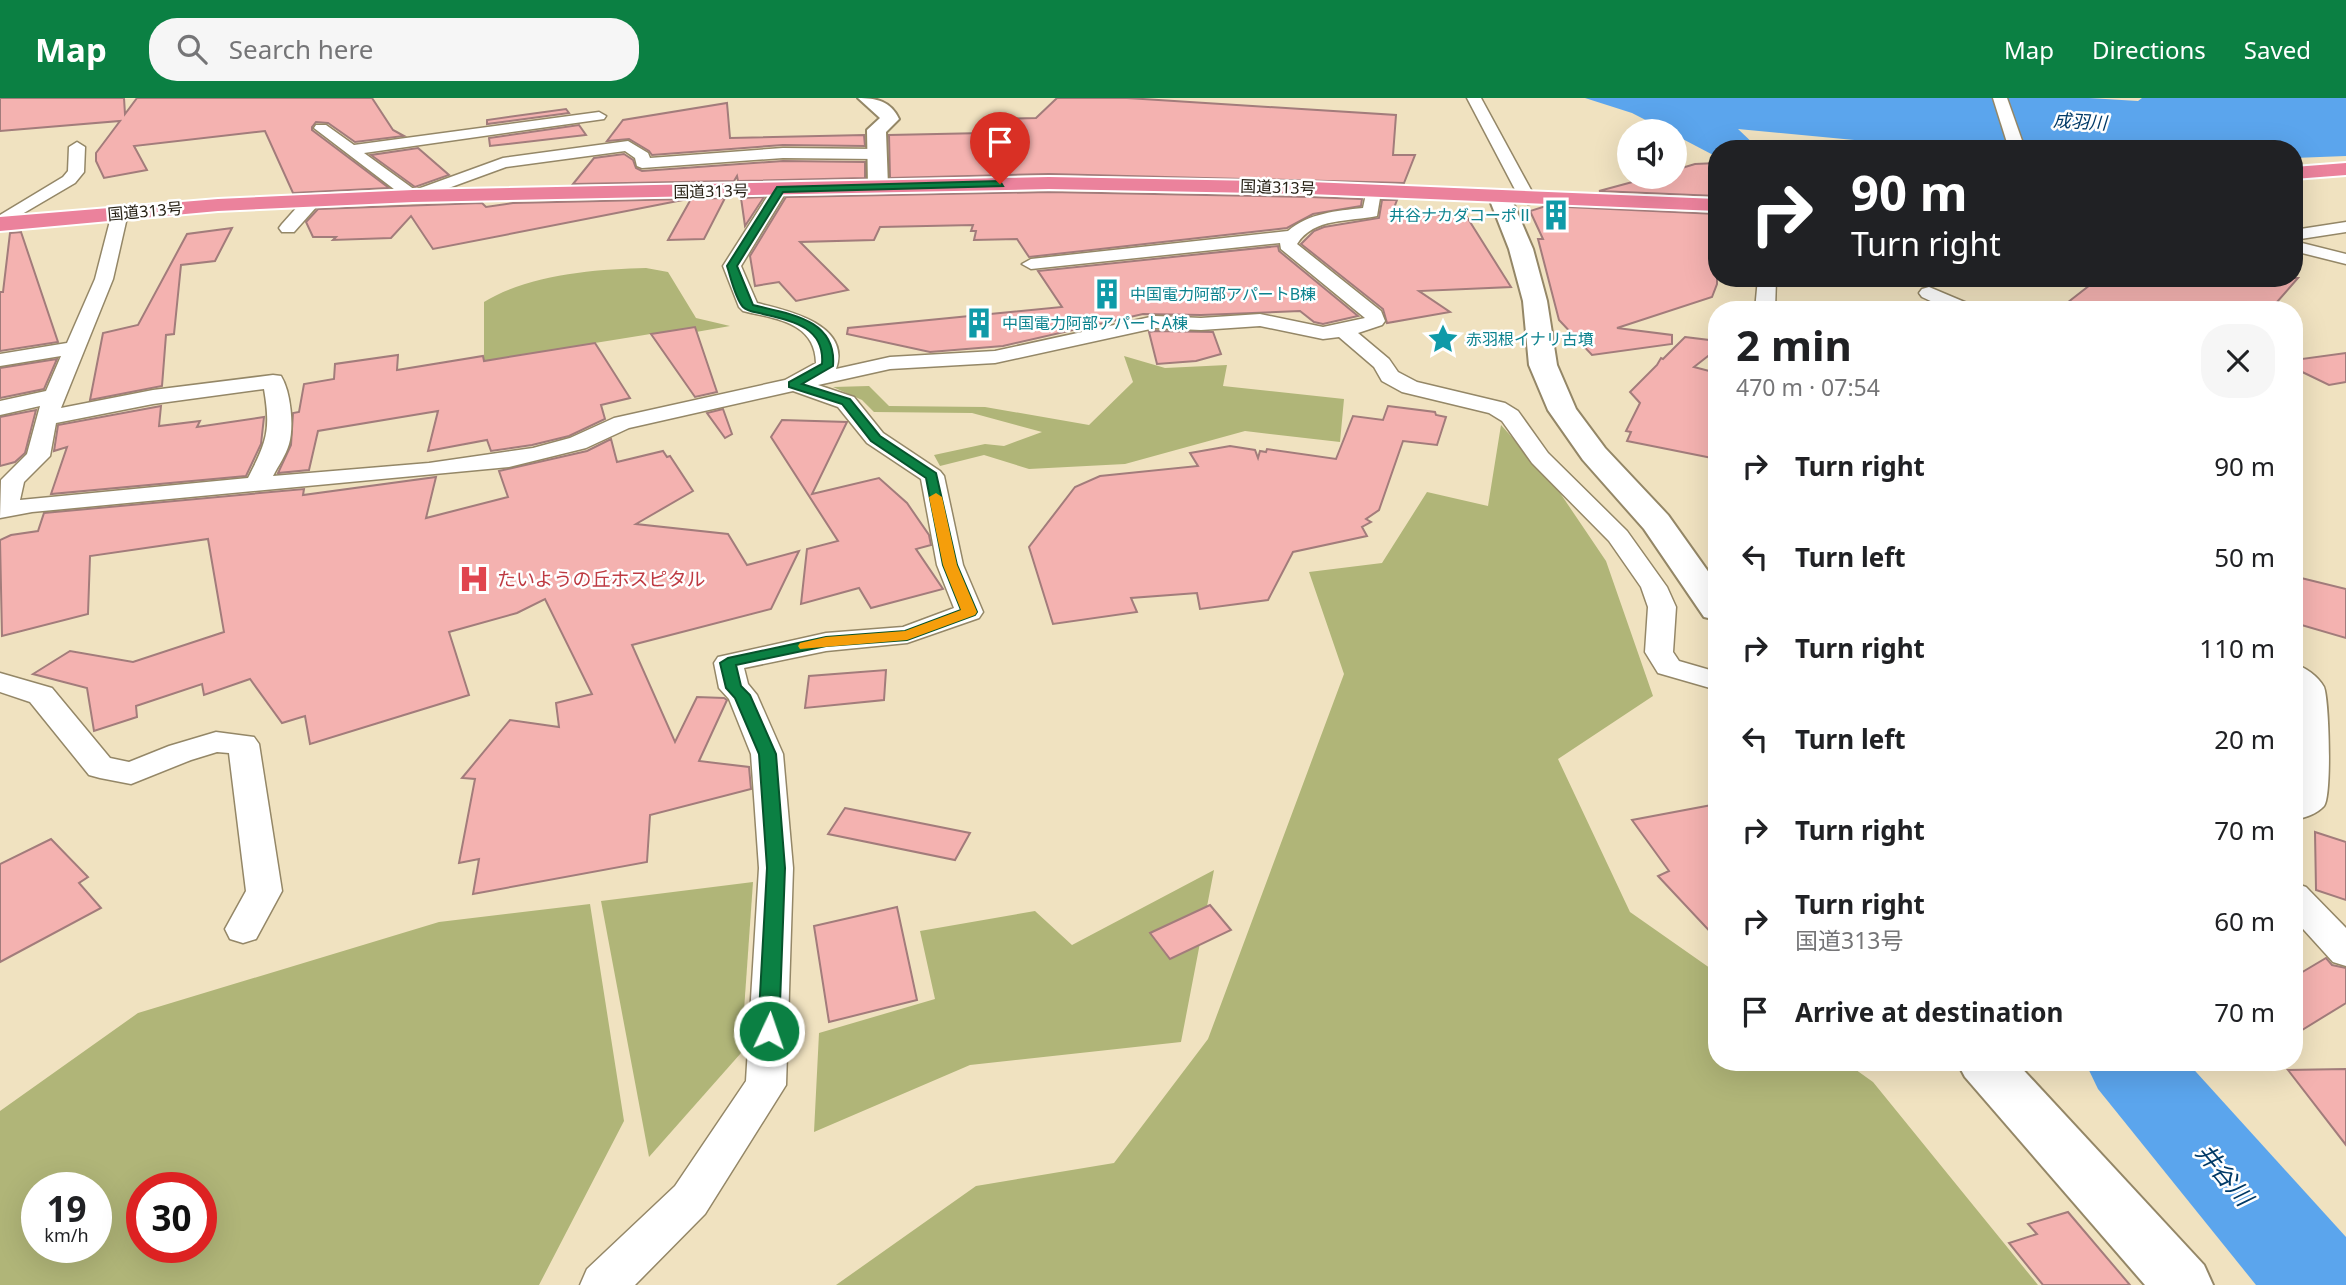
<!DOCTYPE html>
<html lang="en">
<head>
<meta charset="utf-8">
<style>
	:root { --surface:#fff; --page:#f6f6f6; --text:#202124; --muted:#757577; --accent:#0b8043 }
	body { margin:0; font-family:"Noto Sans","Noto Sans JP",sans-serif; background:var(--page); color:var(--text); height:100vh; display:flex; flex-direction:column; font-size:26px; white-space:nowrap }
	* { box-sizing:border-box; margin:0 }
	p { font-size:23px; color:var(--muted) }
	.icon { flex:none; width:38px; height:38px; fill:none; stroke:currentColor; stroke-width:2; stroke-linecap:round; stroke-linejoin:round }
	.map { position:relative; flex:1; overflow:hidden }
	.panel { position:absolute; left:1708px; top:203px; width:595px; height:770px; display:flex; flex-direction:column; background:var(--surface); border-radius:28px; box-shadow:0 7px 28px #0002 }
	.panel>* { flex:none }
	.guide { position:absolute; left:1708px; top:42px; width:595px; height:147px; border-radius:28px; box-shadow:0 7px 28px #0002; background:#202124; color:#fff; overflow:hidden }
	.buttons { position:absolute; left:1617px; top:21px; display:grid; gap:14px }
	.buttons a { display:grid; place-items:center; width:70px; height:70px; border-radius:50%; background:var(--surface); box-shadow:0 7px 28px #0002; font-size:35px }
	.speed { position:absolute; left:21px; top:1074px; display:flex; gap:14px; font-size:35px; font-weight:700; text-align:center }
	.speed>* { display:grid; place-content:center; width:91px; height:91px; border-radius:50%; background:var(--surface); box-shadow:0 7px 28px #0002; line-height:1 }
	.speed small { font-size:18px; font-weight:400 }
	.speed .limit { border:10px solid #d22; background:#fff; color:#111 }
	.pin { position:absolute; display:grid; place-items:center; width:60px; height:60px; color:#fff; margin:-72px -30px; border-radius:50% 50% 50% 0; rotate:-45deg; box-shadow:0 0 7px #0007 }
	.pin .icon { rotate:45deg }
	.me { position:absolute; width:77px; margin:-38px; rotate:3deg; stroke-linejoin:round; filter:drop-shadow(0 0 5px #0008) }
	.turn { display:flex; align-items:center; gap:24px; height:147px; padding:0 28px; font-size:32px }
	.turn .icon { width:91px; height:91px; stroke-width:2.5 }
	.turn b { display:block; font-size:49px; line-height:60px }
	.round { display:grid; place-items:center; flex:none; width:74px; height:74px; border-radius:28px; background:var(--page) }
	.headline { display:flex; align-items:center; justify-content:space-between; height:119px; padding:0 28px }
	h1 { font-size:42px; font-weight:700; line-height:52px }
	ul { padding:0; list-style:none }
	li { display:flex; align-items:center; gap:21px; height:91px; padding:0 28px }
	li div { flex:1 }
	li b { display:block; font-size:26px }
	li em { font-style:normal }
	header { display:flex; align-items:center; gap:42px; box-sizing:border-box; height:98px; padding:0 35px; background:var(--accent); color:#fff }
	header strong { font-size:33px }
	nav { display:flex; gap:38px; margin-inline-start:auto; font-size:24px }
	.search { width:490px; height:63px; background:var(--page); display:flex; align-items:center; gap:18px; box-sizing:border-box; padding:0 24px; border-radius:28px; color:var(--muted); font-size:26px }
	.map>svg:first-child { display:block }
</style>
</head>
<body>
<header>
<strong>Map</strong>
<div class="search"><svg class="icon" aria-label="search" viewBox="0 0 24 24"><circle cx="10" cy="10" r="6"/><path d="M15 15l6 6"/></svg>Search here</div>
<nav><a>Map</a><a>Directions</a><a>Saved</a></nav>
</header>
<div class="map">
<svg width="2346" height="1187" viewBox="0 0 2346 1187">
	<rect width="100%" height="100%" fill="#f0e2c0"/>
	<g fill="#b0b578" fill-rule="evenodd">
		<path d="M646 170 668 174 696 220 730 228 696 234 694 229 484 263V204C527 177 596 171 646 170Z"/>
		<polygon points="1124,258 1165,270 1227,267 1223,288 1344,301 1340,344 1245,333 1125,366 1029,371 984,357 940,368 934,357 985,346 1004,348 1042,334 972,315 874,314 862,302 833,289 869,288 889,308 985,309 1089,327 1133,284"/>
		<polygon points="1501,327 1554,386 1606,463 1653,598 1558,661 1630,814 1717,875 1717,964 1845,964 1873,984 2038,1187 836,1187 976,1088 1114,1065 1208,941 1344,576 1309,474 1382,465 1427,394 1488,408"/>
		<polygon points="1214,772 1181,944 970,967 814,1034 819,935 935,901 920,833 1035,813 1072,847"/>
		<polygon points="753,784 741,955 649,1059 601,803"/>
		<path d="M590 806 624 1023 539 1187H0V1013L138 915 439 824ZM96 1090V1150H37V1090ZM201 1090V1150H142V1090Z"/>
	</g>
	<polygon fill="#5ba5ed" points="1585,0 2089,0 2138,3 2142,0 2346,0 2346,58 2294,60 2294,51 1949,51 1738,31 1759,51 1717,51 1717,59 1675,37 1675,33 1667,33 1632,15"/>
	<g fill="none" stroke-linecap="round" stroke-linejoin="round">
		<polygon fill="#5ba5ed" fill-rule="evenodd" points="2085,964 2187,964 2346,1139 2346,1187 2256,1187 2098,991"/>
	</g>
	<g fill="#f4b2b0" stroke="#a27c7b" stroke-width="2">
		<polygon points="0,0 124,0 125,16 137,0 372,0 393,32 404,38 355,44 328,25 316,24 312,29 312,32 389,90 293,95 265,33 134,48 147,72 104,80 96,63 96,55 120,23 0,33"/>
		<polygon points="1057,0 1127,0 1396,17 1393,57 1415,57 1404,85 1049,76 890,80 889,37 985,35 987,26 992,26 993,21 1036,20"/>
		<polygon points="727,5 730,40 864,37 865,48 783,47 652,57 649,53 629,41 607,43 623,22"/>
		<polygon points="566,11 569,15 487,26 487,22"/>
		<polygon points="579,27 586,37 490,48 489,40"/>
		<polygon points="418,50 449,77 415,89 371,57"/>
		<polygon points="624,56 633,62 636,70 642,73 783,63 865,64 865,80 738,83 737,78 734,83 573,86 594,60"/>
		<polygon points="1717,65 1717,98 1599,93 1651,79 1675,79 1675,72 1695,66"/>
		<polygon points="1049,94 1310,99 1362,101 1361,108 1313,116 1287,130 1029,159 1017,141 974,142 976,133 971,133 973,127 880,129 874,142 800,144 848,192 796,203 779,184 755,188 750,158 786,99"/>
		<polygon points="764,99 745,128 741,100"/>
		<polygon points="725,100 704,141 668,142 691,101"/>
		<polygon points="688,101 433,151 411,118 391,140 333,142 336,139 313,139 306,124 318,111 482,105 486,109 513,105"/>
		<polygon points="1382,102 1397,102 1391,118 1465,116 1511,189 1419,193 1450,214 1387,225 1383,211 1301,146 1314,133 1324,129 1379,120"/>
		<polygon points="1546,108 1717,116 1717,186 1712,199 1617,230 1672,237 1672,246 1592,257 1559,222 1538,141 1543,141 1530,113"/>
		<polygon points="232,130 215,163 181,167 174,236 166,237 162,288 90,302 103,235 138,227 187,136"/>
		<polygon points="21,134 58,244 0,253 0,194 3,194 10,135"/>
		<polygon points="1278,148 1279,153 1358,218 1323,226 1314,224 1300,213 1201,217 1143,216 1003,248 930,254 847,236 848,230 1062,209 1038,173"/>
		<polygon points="2099,180 2298,180 2270,212 2058,212"/>
		<polygon points="695,229 717,294 695,299 651,236"/>
		<polygon points="1155,233 1213,234 1221,256 1196,263 1157,266 1149,234"/>
		<polygon points="1685,239 1717,243 1717,251 1694,269 1717,275 1717,361 1627,343 1631,334 1626,333 1640,305 1630,294 1657,267 1661,260 1663,261"/>
		<polygon points="595,245 630,300 601,307 605,321 569,338 532,347 491,353 487,342 428,353 438,313 318,333 309,372 278,375 291,347 293,315 299,314 304,286 334,281 335,266 398,257 397,272 483,258 484,263"/>
		<polygon points="2346,255 2346,284 2329,287 2294,270 2294,262"/>
		<polygon points="57,261 44,291 0,300 0,270"/>
		<polygon points="161,308 159,328 200,323 197,329 264,319 261,346 246,378 51,396 67,349 54,353 58,327"/>
		<polygon points="1388,308 1435,314 1436,317 1446,319 1437,347 1403,343 1379,412 1366,421 1371,424 1362,429 1367,438 1293,454 1268,502 1200,511 1197,495 1131,500 1137,514 1053,526 1029,449 1075,389 1100,378 1198,368 1190,355 1230,348 1255,352 1258,360 1260,353 1266,354 1267,351 1336,361 1353,318 1383,322"/>
		<polygon points="723,311 732,336 725,340 707,315"/>
		<polygon points="36,312 25,355 15,364 0,368 0,319"/>
		<polygon points="782,322 847,324 812,396 879,380 907,405 929,437 931,447 916,451 943,491 871,510 859,490 801,506 807,451 838,443 771,339"/>
		<polygon points="611,341 617,364 663,353 667,359 670,358 693,393 636,426 728,436 747,467 799,453 771,511 632,547 675,644 697,599 724,600 727,602 699,663 749,669 751,691 650,717 647,764 473,796 479,761 459,765 475,681 462,680 510,622 559,629 556,605 592,596 545,501 517,515 449,534 469,597 310,646 305,618 282,625 250,581 204,597 202,586 136,608 137,619 94,633 87,590 33,576 70,553 133,564 224,534 208,441 90,458 88,516 2,538 0,442 11,437 38,433 44,415 304,391 303,397 436,379 426,420 508,399 499,373 587,353"/>
		<polygon points="2297,479 2346,491 2346,540 2298,526"/>
		<polygon points="886,572 884,602 805,610 809,578"/>
		<polygon points="1717,706 1717,841 1658,778 1669,773 1632,722"/>
		<polygon points="845,710 970,735 955,762 828,736"/>
		<polygon points="2315,734 2346,744 2346,802 2316,792"/>
		<polygon points="51,741 88,779 79,785 101,810 0,864 0,766"/>
		<polygon points="1210,807 1231,832 1170,861 1150,835"/>
		<polygon points="897,809 917,902 829,924 814,828"/>
		<polygon points="2326,860 2332,867 2346,870 2346,905 2294,937 2294,879"/>
		<polygon points="2346,971 2346,1047 2288,972"/>
		<polygon points="2068,1114 2130,1187 2043,1187 2009,1145 2037,1136 2028,1126"/>
	</g>
	<g fill="none" stroke-linecap="round" stroke-linejoin="round">
		<g stroke="#948767" stroke-width="3">
			<g id="minor">
				<polygon points="1467,0 1481,0 1536,101 1534,105 1528,106 1520,101"/>
				<polygon points="1993,0 2007,0 2025,51 2009,51"/>
				<polygon points="599,14 606,18 604,21 364,55 415,92 503,60 628,43 648,55 650,60 783,50 876,51 884,56 876,61 783,60 642,70 637,68 635,60 625,53 506,69 413,103 407,101 314,30 316,27 326,27 354,47"/>
				<polygon points="77,44 85,49 84,74 75,85 0,129 0,117 63,79 68,73 69,49"/>
				<path d="M780 86 788 91 741 168 757 205C786 212 852 226 836 271L890 259 995 253 1155 218 1201 220 1260 216 1323 229 1365 220 1281 151 1280 145 1031 171 1022 166 1031 161 1288 133C1309 115 1336 113 1363 110L1367 91H1379L1381 94 1377 118C1350 124 1314 119 1297 146L1381 213 1385 223 1382 227 1358 235 1389 261 1398 274 1417 284 1505 305 1518 313 1548 355 1627 433 1667 489 1676 509 1673 554 1679 563 1717 574V592L1658 575 1645 554 1648 509 1641 489 1609 443 1532 365 1502 323 1489 315 1402 294 1382 283 1374 269 1339 239 1323 241 1260 228 1201 232 1155 230 995 265 890 271 818 287 854 299 883 335 940 373 944 378 963 467 983 514 979 520 907 545 826 553 744 570 748 586 757 597 783 656 793 770 786 987 705 1116 635 1187H580L587 1171 675 1088 746 983 759 770 751 656 729 601 719 590 714 565 718 559 826 535 903 529 954 510 937 467 921 381 867 345 838 309 793 293 629 330 586 350 509 369 32 414 0 420 1 382 27 356 40 308 0 317V303L46 293 61 258 0 268V256L67 245 95 181 112 115 120 110 128 115 113 181 61 310 153 292 273 277 281 278C291 294 294 329 289 346 286 357 278 368 273 378L429 365 533 350 570 340 614 320 785 282 816 265C815 224 776 221 743 213L739 209 723 168 774 88ZM264 291C271 332 267 343 248 380L20 402 24 384 50 358 56 325 153 306Z"/>
				<polygon points="313,97 319,98 321,102 319,106 294,134 282,134 279,130 282,126 307,98"/>
				<polygon points="2346,124 2346,134 2294,142 2294,132"/>
				<polygon points="2294,143 2346,156 2346,166 2294,153"/>
				<polygon points="1758,180 1776,180 1775,212 1755,212"/>
				<polygon points="1929,189 1974,208 1977,212 1950,212 1922,199 1919,195 1922,191"/>
				<path d="M2294 566C2305 569 2318 578 2324 589 2329 602 2332 698 2324 708 2317 716 2304 720 2294 722V697L2298 677Z"/>
				<polygon points="0,575 52,590 110,660 129,664 169,648 216,634 254,639 259,646 282,793 256,841 243,845 230,841 225,831 246,793 229,655 217,654 191,662 131,686 100,680 89,677 30,604 0,594"/>
				<polygon points="2294,785 2306,789 2346,830 2346,868 2333,864 2294,821"/>
			</g>
		</g>
		<g stroke="#948767" stroke-width="4">
			<g id="tertiary">
				<path d="M858 0C876 0 891 3 899 21L886 34 888 88 885 92H871L868 88 867 32 880 20Z"/>
				<polygon points="1500,94 1508,95 1511,100 1533,151 1547,203 1557,267 1576,311 1605,350 1668,417 1717,486 1717,522 1704,519 1644,431 1583,362 1548,312 1529,267 1523,203 1509,151 1489,100 1492,95"/>
				<polygon points="1957,964 2016,964 2204,1167 2213,1187 2145,1187 1965,979"/>
			</g>
		</g>
		<g stroke="#fff" stroke-width="4">
			<g id="trunk">
				<polygon points="2346,65 2346,77 2294,81 2294,69"/>
				<polygon points="1049,79 1310,84 1717,101 1717,113 1310,96 1049,91 413,104 218,113 0,133 0,119 218,101 413,92"/>
			</g>
		</g>
		<use href="#minor" fill="#fff" fill-rule="evenodd"/>
		<use href="#tertiary" fill="#fff" fill-rule="evenodd"/>
		<use href="#trunk" fill="#eb829c" fill-rule="evenodd"/>
	</g>
	<path fill="#0b8043" stroke="#07532c" stroke-width="2" d="M1000 83 1003 88 783 94 737 168 753 207C789 216 837 221 833 268L802 286 850 301 880 338 936 375 957 467 977 514 975 517 907 542 826 548 736 567 741 588 750 597 776 656 785 770 779 933 776 939 769 941 761 939 758 933 767 770 759 656 735 600 726 590 720 565 728 560 826 539 905 533 961 512 943 467 926 380 871 343 842 306 789 289V284L822 266C825 229 792 223 763 216 757 214 748 214 743 209 735 200 731 180 727 168L777 89Z"/>
	<polygon fill="#f59e0b" points="936,395 942,399 957,467 977,514 975,517 907,542 800,551 798,548 800,545 826,539 905,533 961,512 943,467 929,399"/>
	<defs>
		<g id="building-bare" transform="scale(2.415)"><path d="M-4-6H4V6H1V3H-1V6H-4ZM-2.5-4.3h1.7v1.8h-1.7ZM.8-4.3h1.7v1.8H.8ZM-2.5-1h1.7V.8h-1.7ZM.8-1h1.7V.8H.8Z" fill="#0f9aa8" stroke="#fff" stroke-width="2.5" paint-order="stroke"/></g>
		<g id="sight-bare" transform="scale(2.415)"><path d="M0-6L1.8-2.2L6-1.7L2.9 1.2L3.7 5.4L0 3.3L-3.7 5.4L-2.9 1.2L-6-1.7L-1.8-2.2Z" fill="#0f9aa8" stroke="#fff" stroke-width="2.5" paint-order="stroke"/></g>
		<g id="hospital-bare" transform="scale(2.415)"><path d="M-5-5h3v3.5h4V-5h3V5h-3V1.5h-4V5h-3Z" fill="#e0444e" stroke="#fff" stroke-width="2.5" paint-order="stroke"/></g>
	</defs>
	<g fill-rule="evenodd">
		<use href="#building-bare" x="1556" y="117"/>
		<use href="#building-bare" x="1107" y="196"/>
		<use href="#building-bare" x="979" y="225"/>
		<use href="#sight-bare" x="1443" y="241"/>
		<use href="#hospital-bare" x="474" y="481"/>
	</g>
	<g text-anchor="middle" dominant-baseline="central" stroke-width="5" stroke-linejoin="round" paint-order="stroke">
		<g font-size="16" fill="#262014" stroke="#fff">
			<text transform="translate(1278 89) rotate(2)">国道313号</text>
			<text transform="translate(711 93) rotate(-1)">国道313号</text>
			<text transform="translate(145 113) rotate(-5)">国道313号</text>
		</g>
		<g font-size="16" fill="#0d838f" stroke="#fff" text-anchor="start">
			<text x="1533" y="117" text-anchor="end">井谷ナカダコーポⅡ</text>
			<text x="1130" y="196">中国電力阿部アパートB棟</text>
			<text x="1002" y="225">中国電力阿部アパートA棟</text>
			<text x="1466" y="241">赤羽根イナリ古墳</text>
		</g>
		<g font-size="18" font-style="italic" fill="#003a68" stroke="#fff">
			<text transform="translate(2080 23) rotate(3)">成羽川</text>
		</g>
		<g font-size="19" fill="#be3a42" stroke="#fff" text-anchor="start">
			<text x="497" y="481">たいようの丘ホスピタル</text>
		</g>
		<g font-size="24" font-style="italic" fill="#003a68" stroke="#fff">
			<text transform="translate(2225 1076) rotate(50)">井谷川</text>
		</g>
	</g>
</svg>
<div class="buttons">
<a><svg class="icon" aria-label="sound" viewBox="0 0 24 24"><path d="M4 9h4l5-4v14l-5-4H4zM17 9q2 3 0 6"/></svg></a>
</div>
<div class="speed"><div>19<small>km/h</small></div><div class="limit">30</div></div>
<div class="pin" style="left:1000px;top:86px;background:#d93025"><svg class="icon" aria-label="arrive" viewBox="0 0 24 24"><path d="M6 21V4h12l-3 4 3 4H6"/></svg></div>
<svg class="me" style="left:769px;top:933px" viewBox="-20 -20 40 40"><circle r="17" fill="#0b8043" stroke="#fff" stroke-width="3"/><path d="M0-11L8 9 0 5-8 9z" fill="#fff"/></svg>
<div class="guide">
<div class="turn"><svg class="icon" aria-label="right" viewBox="0 0 24 24"><path d="M7 20v-9h11M14 6l5 5-5 5"/></svg><div><b>90 m</b>Turn right</div></div>
</div>
<section class="panel">
<div class="headline"><div><h1>2 min</h1><p>470 m · 07:54</p></div><a class="round"><svg class="icon" aria-label="close" viewBox="0 0 24 24"><path d="M6 6l12 12M18 6L6 18"/></svg></a></div>
<ul>
<li><svg class="icon" aria-label="right" viewBox="0 0 24 24"><path d="M7 20v-9h11M14 6l5 5-5 5"/></svg><div><b>Turn right</b></div><em>90 m</em></li>
<li><svg class="icon" aria-label="left" viewBox="0 0 24 24"><path d="M17 20v-9H6M10 6l-5 5 5 5"/></svg><div><b>Turn left</b></div><em>50 m</em></li>
<li><svg class="icon" aria-label="right" viewBox="0 0 24 24"><path d="M7 20v-9h11M14 6l5 5-5 5"/></svg><div><b>Turn right</b></div><em>110 m</em></li>
<li><svg class="icon" aria-label="left" viewBox="0 0 24 24"><path d="M17 20v-9H6M10 6l-5 5 5 5"/></svg><div><b>Turn left</b></div><em>20 m</em></li>
<li><svg class="icon" aria-label="right" viewBox="0 0 24 24"><path d="M7 20v-9h11M14 6l5 5-5 5"/></svg><div><b>Turn right</b></div><em>70 m</em></li>
<li><svg class="icon" aria-label="right" viewBox="0 0 24 24"><path d="M7 20v-9h11M14 6l5 5-5 5"/></svg><div><b>Turn right</b><p>国道313号</p></div><em>60 m</em></li>
<li><svg class="icon" aria-label="arrive" viewBox="0 0 24 24"><path d="M6 21V4h12l-3 4 3 4H6"/></svg><div><b>Arrive at destination</b></div><em>70 m</em></li>
</ul>
</section>
</div>
</body>
</html>
